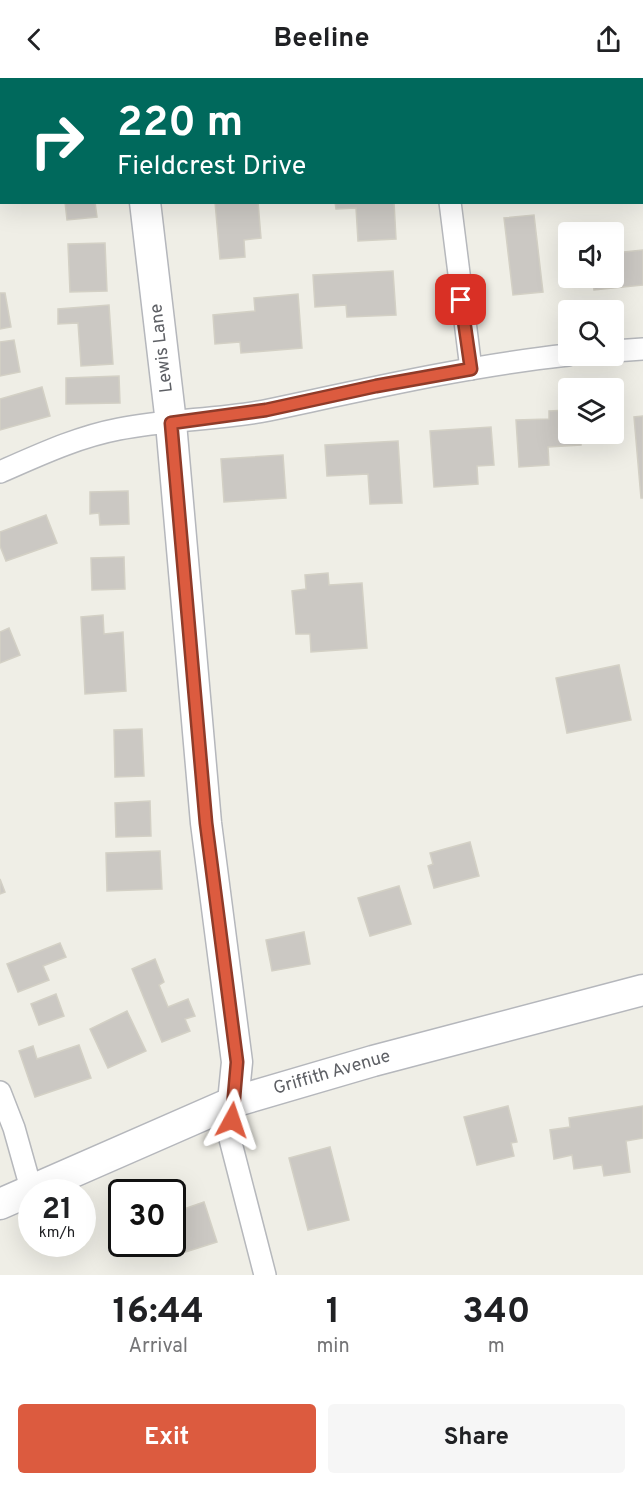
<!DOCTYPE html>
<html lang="en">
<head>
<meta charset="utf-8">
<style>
	:root { --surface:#fff; --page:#f6f6f6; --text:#202124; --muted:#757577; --accent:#dc5b3f }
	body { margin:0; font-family:Overpass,sans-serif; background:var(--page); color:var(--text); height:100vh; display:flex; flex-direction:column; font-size:22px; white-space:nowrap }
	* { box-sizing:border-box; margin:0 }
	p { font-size:20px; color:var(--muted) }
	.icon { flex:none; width:33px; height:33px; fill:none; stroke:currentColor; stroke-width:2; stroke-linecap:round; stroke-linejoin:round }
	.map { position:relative; height:1197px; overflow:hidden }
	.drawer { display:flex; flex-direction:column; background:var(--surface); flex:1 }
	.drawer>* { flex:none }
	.hud { position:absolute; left:0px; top:0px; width:644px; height:126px; box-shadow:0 6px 24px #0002; background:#00695c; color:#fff; overflow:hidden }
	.buttons { position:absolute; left:558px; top:144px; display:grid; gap:12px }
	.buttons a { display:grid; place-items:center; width:66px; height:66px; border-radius:6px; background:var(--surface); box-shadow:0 6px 24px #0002; font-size:30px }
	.speed { position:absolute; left:18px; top:1101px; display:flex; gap:12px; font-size:30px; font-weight:700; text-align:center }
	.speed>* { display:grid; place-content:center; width:78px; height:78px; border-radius:50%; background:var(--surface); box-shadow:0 6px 24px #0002; line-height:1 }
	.speed small { font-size:15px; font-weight:400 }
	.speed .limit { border:3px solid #111; border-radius:9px; background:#fff; color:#111 }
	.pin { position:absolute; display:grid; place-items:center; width:51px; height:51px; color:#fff; margin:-26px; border-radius:12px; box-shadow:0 3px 9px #0006 }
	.me { position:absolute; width:66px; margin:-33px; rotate:5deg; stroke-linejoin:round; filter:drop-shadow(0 0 4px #0008) }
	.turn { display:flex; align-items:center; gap:21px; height:126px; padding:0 18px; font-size:27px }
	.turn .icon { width:78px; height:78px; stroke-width:2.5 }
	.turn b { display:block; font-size:42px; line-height:51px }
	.eta { display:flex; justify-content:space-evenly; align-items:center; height:102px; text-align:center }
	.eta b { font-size:36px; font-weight:700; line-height:42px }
	.primary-button { display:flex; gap:12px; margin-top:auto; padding:12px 18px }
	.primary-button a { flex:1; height:69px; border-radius:6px; background:var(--accent); color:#fff; font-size:24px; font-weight:700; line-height:69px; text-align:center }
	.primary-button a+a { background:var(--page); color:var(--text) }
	header { display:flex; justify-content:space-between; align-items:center; height:78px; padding:0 18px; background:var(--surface); font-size:27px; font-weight:700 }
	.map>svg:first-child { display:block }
</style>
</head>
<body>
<header><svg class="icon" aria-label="back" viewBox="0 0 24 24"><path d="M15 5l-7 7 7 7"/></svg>Beeline<svg class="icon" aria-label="share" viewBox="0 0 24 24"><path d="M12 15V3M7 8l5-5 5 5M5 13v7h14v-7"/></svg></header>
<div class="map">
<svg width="643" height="1197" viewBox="0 0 643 1197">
	<rect width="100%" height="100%" fill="#efeee6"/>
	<g fill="#cbc8c3" stroke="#d3d0c5" stroke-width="1.5">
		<rect x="2" y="0" width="23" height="2"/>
		<rect x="492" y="0" width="38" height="2"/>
		<polygon points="65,124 95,124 97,139 67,142"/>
		<polygon points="215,124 258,124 261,160 244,162 245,179 220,181"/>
		<polygon points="335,124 394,124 396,161 358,163 356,130 336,131"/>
		<polygon points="534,137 543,214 513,217 504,140"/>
		<polygon points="105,165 107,213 70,214 68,166"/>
		<polygon points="643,172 643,207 594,212 593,200 614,200 614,175"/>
		<polygon points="393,193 396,237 347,239 346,227 315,229 313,197"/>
		<polygon points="0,215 5,215 11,249 0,251"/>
		<polygon points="298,216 302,270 241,275 240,264 215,266 213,237 255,233 254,220"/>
		<polygon points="109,227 113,286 81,288 78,245 58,246 58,231"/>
		<polygon points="14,262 20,294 0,298 0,264"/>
		<polygon points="119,298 120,325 66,326 66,300"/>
		<polygon points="42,309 50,338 0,352 0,321"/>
		<polygon points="568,332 568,356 581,356 581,367 548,369 549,387 519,389 516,342 549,341 549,333"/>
		<polygon points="643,338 643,420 641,420 634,339"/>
		<polygon points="491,349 494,387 477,388 478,406 434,409 430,353"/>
		<polygon points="398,363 402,425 370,426 368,396 327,398 325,367"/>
		<polygon points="283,377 286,420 224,424 221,381"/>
		<polygon points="128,413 129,446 100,447 99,435 90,436 90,414"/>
		<polygon points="46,437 57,465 6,483 0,468 0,454"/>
		<polygon points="124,479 125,511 92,512 91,480"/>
		<polygon points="328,495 329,507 362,505 367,570 311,574 310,556 296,556 292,513 306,511 305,497"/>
		<polygon points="103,537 104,556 123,554 126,613 85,616 81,539"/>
		<polygon points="9,550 20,577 0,585 0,554"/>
		<polygon points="619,587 631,642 567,655 556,600"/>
		<polygon points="142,651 144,698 115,699 114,652"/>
		<polygon points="150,723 151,758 116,759 115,725"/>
		<polygon points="470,764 479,798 434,810 428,788 433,786 430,775"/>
		<polygon points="160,773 162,811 107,813 106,775"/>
		<polygon points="0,801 5,814 0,816"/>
		<polygon points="399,808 411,846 370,858 358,820"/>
		<polygon points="304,854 310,886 272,893 266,862"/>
		<polygon points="60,865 66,879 43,888 49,902 18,914 7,886"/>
		<polygon points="155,881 164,904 159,907 168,929 188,921 195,938 185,941 190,953 162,964 132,891"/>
		<polygon points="56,916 64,938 39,947 31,926"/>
		<polygon points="127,933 146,973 108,990 90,951"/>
		<polygon points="79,967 91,1000 35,1019 19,973 33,968 37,981"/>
		<polygon points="508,1028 517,1064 511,1065 514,1078 477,1087 464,1039"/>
		<polygon points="643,1028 643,1060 626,1063 630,1094 604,1098 602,1087 574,1091 572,1077 554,1081 550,1052 570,1049 569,1040"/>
		<polygon points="330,1069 349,1142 308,1152 289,1080"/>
		<polygon points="204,1124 217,1164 179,1176 177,1170 162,1175 159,1166 172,1166 172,1135"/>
	</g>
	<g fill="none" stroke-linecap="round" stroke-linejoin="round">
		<g stroke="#b6b8bc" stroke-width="24">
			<g id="street">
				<polyline points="437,0 437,2"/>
				<polyline points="450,124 471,291"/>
				<polyline points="614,273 643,271"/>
				<path d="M0 394C39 377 77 359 119 351 168 341 220 342 269 332 368 311 467 288 568 277"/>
				<polyline points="0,1014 14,1050 32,1114"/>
				<polyline points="233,1024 230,1061 265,1197"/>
			</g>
		</g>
		<g stroke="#b5b7bc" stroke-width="33">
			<g id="secondary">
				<polyline points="130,0 130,2"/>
				<polyline points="145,124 171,345 206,745 237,984 233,1024"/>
				<polyline points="0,1126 233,1024 373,983 643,912"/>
			</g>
		</g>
		<use href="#street" stroke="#fff" stroke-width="21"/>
		<use href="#secondary" stroke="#fff" stroke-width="30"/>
	</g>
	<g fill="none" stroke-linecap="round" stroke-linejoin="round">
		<g stroke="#8f3b29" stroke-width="15">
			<polyline id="route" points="232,1042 237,984 206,745 171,345 266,332 376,308 471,291 461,222"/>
		</g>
		<use href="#route" stroke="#dc5b3f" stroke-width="10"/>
	</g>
	<g text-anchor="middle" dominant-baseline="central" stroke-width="4.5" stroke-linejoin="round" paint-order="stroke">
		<g font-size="18" fill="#5e6065" stroke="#fff">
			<text transform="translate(162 270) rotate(-97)">Lewis Lane</text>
			<text transform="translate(332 995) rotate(-16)">Griffith Avenue</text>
		</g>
	</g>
</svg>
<div class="buttons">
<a><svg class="icon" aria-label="sound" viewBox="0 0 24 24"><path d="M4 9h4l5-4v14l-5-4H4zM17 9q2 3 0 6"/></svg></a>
<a><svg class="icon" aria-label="search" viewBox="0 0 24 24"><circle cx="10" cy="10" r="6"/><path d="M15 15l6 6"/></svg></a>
<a><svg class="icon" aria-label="layers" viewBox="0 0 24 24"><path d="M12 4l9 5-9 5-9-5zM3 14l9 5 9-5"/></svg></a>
</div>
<div class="speed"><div>21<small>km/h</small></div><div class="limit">30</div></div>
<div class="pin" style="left:461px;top:222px;background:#d93025"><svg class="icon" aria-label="arrive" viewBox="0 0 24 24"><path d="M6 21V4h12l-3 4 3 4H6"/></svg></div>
<svg class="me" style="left:232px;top:1042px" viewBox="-20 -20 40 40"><path d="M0-17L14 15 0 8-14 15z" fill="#dc5b3f" stroke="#fff" stroke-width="4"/></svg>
<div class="hud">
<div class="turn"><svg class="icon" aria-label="right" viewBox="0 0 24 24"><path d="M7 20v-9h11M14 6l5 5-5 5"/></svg><div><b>220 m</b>Fieldcrest Drive</div></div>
</div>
</div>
<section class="drawer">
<div class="eta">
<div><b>16:44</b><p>Arrival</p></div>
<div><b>1</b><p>min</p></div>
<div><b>340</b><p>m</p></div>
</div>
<div class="primary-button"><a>Exit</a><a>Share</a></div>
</section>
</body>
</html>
